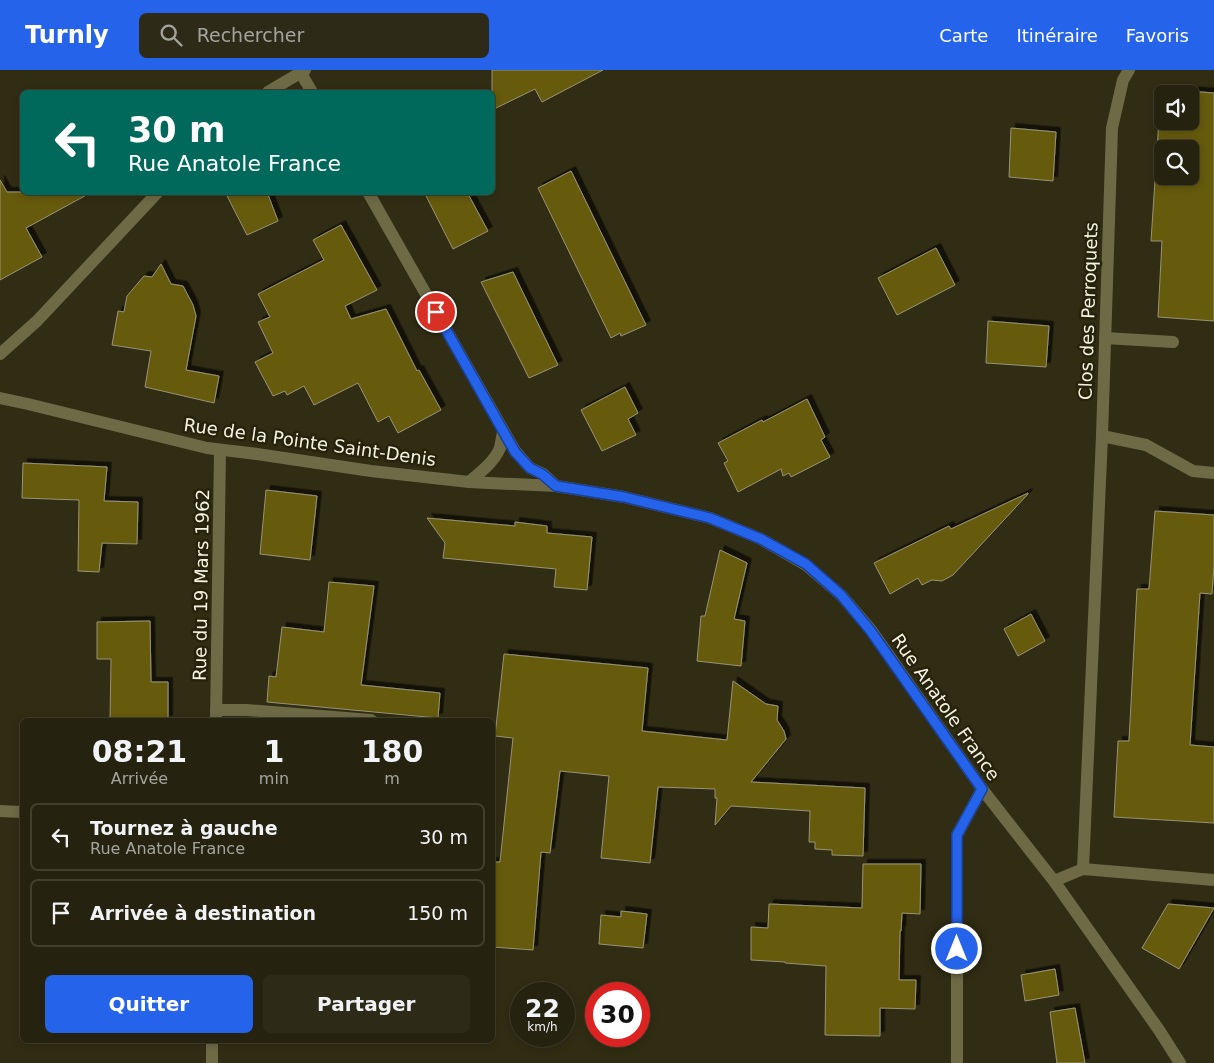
<!DOCTYPE html>
<html lang="fr">
<head>
<meta charset="utf-8">
<style>
	:root { --surface:#25220f; --page:#2d2a18; --text:#f1f3f6; --muted:#a3a49e; --line:#423f2f; --accent:#2563eb }
	body { margin:0; font-family:"DejaVu Sans",sans-serif; background:var(--page); color:var(--text); height:100vh; display:flex; flex-direction:column; font-size:19px; white-space:nowrap }
	* { box-sizing:border-box; margin:0 }
	p { font-size:16px; color:var(--muted) }
	.icon { flex:none; width:28px; height:28px; fill:none; stroke:currentColor; stroke-width:2; stroke-linecap:round; stroke-linejoin:round }
	.map { position:relative; flex:1; overflow:hidden }
	.sheet { position:absolute; left:20px; top:648px; width:475px; height:325px; display:flex; flex-direction:column; background:var(--surface); border-radius:8px; box-shadow:0 2px 8px #0003,0 0 0 1px var(--line) }
	.sheet>* { flex:none }
	.banner { position:absolute; left:20px; top:20px; width:475px; height:105px; border-radius:8px; box-shadow:0 2px 8px #0003,0 0 0 1px var(--line); background:#00695c; color:#fff; overflow:hidden }
	.fabs { position:absolute; left:1154px; top:15px; display:grid; gap:10px }
	.fabs a { display:grid; place-items:center; width:45px; height:45px; border-radius:8px; background:var(--surface); box-shadow:0 2px 8px #0003,0 0 0 1px var(--line); font-size:25px }
	.speed { position:absolute; left:510px; top:912px; display:flex; gap:10px; font-size:25px; font-weight:700; text-align:center }
	.speed>* { display:grid; place-content:center; width:65px; height:65px; border-radius:50%; background:var(--surface); box-shadow:0 2px 8px #0003,0 0 0 1px var(--line); line-height:1 }
	.speed small { font-size:12px; font-weight:400 }
	.speed .limit { border:8px solid #d22; background:#fff; color:#111 }
	.pin { position:absolute; display:grid; place-items:center; width:42px; height:42px; color:#fff; margin:-21px; border:2px solid #fff; border-radius:50%; box-shadow:0 1px 5px #0007 }
	.me { position:absolute; width:55px; margin:-28px; rotate:0deg; stroke-linejoin:round; filter:drop-shadow(0 0 4px #0008) }
	.turn { display:flex; align-items:center; gap:18px; height:105px; padding:0 25px; font-size:22px }
	.turn .icon { width:65px; height:65px; stroke-width:2.5 }
	.turn b { display:block; font-size:35px; line-height:42px }
	.eta { display:flex; justify-content:space-evenly; align-items:center; height:85px; text-align:center }
	.eta b { font-size:30px; font-weight:700; line-height:35px }
	.cta { display:flex; gap:10px; margin-top:auto; padding:10px 25px }
	.cta a { flex:1; height:58px; border-radius:8px; background:var(--accent); color:#fff; font-size:20px; font-weight:700; line-height:58px; text-align:center }
	.cta a+a { background:var(--page); color:var(--text) }
	ul { padding:0; list-style:none }
	li { display:flex; align-items:center; gap:15px; height:68px; margin:0 10px 8px; padding:0 15px; border:2px solid var(--line); border-radius:8px }
	li div { flex:1 }
	li b { display:block; font-size:19px }
	li em { font-style:normal }
	header { display:flex; align-items:center; gap:30px; box-sizing:border-box; height:70px; padding:0 25px; background:var(--accent); color:#fff }
	header strong { font-size:24px }
	nav { display:flex; gap:28px; margin-inline-start:auto; font-size:18px }
	.search { width:350px; height:45px; background:var(--page); display:flex; align-items:center; gap:12px; box-sizing:border-box; padding:0 18px; border-radius:8px; color:var(--muted); font-size:19px }
	.map>svg:first-child { display:block }
</style>
</head>
<body>
<header>
<strong>Turnly</strong>
<div class="search"><svg class="icon" aria-label="search" viewBox="0 0 24 24"><circle cx="10" cy="10" r="6"/><path d="M15 15l6 6"/></svg>Rechercher</div>
<nav><a>Carte</a><a>Itinéraire</a><a>Favoris</a></nav>
</header>
<div class="map">
<svg width="1214" height="993" viewBox="0 0 1214 993">
	<defs>
		<filter id="shadow"><feDropShadow dx="4.5" dy="-4.5" stdDeviation="0" flood-color="#0009"/></filter>
	</defs>
	<rect width="100%" height="100%" fill="#312d14"/>
	<g fill="#665a09" stroke="#979377" fill-rule="evenodd" filter="url(#shadow)">
		<polygon points="492,0 603,0 542,32 535,19 492,40"/>
		<path d="M1161 19 1214 23V251L1158 247 1162 171H1151ZM1162 24H1190V51H1162ZM1162 79H1190V106H1162Z"/>
		<polygon points="1011,58 1056,62 1053,111 1009,107"/>
		<polygon points="571,101 646,255 621,266 620,263 611,268 538,118"/>
		<polygon points="0,110 7,122 92,122 26,158 42,187 0,210"/>
		<polygon points="225,122 267,122 278,151 247,165"/>
		<polygon points="424,122 467,122 488,161 453,179"/>
		<polygon points="341,155 377,220 345,236 351,249 386,239 417,301 419,300 441,340 398,363 389,346 378,352 358,313 314,335 304,316 287,325 285,321 273,326 255,292 273,283 258,252 270,247 258,224 324,190 313,170"/>
		<polygon points="936,178 955,215 897,245 878,208"/>
		<polygon points="161,194 171,214 183,216 193,235 196,246 186,300 219,306 214,333 145,317 151,281 112,275 118,241 124,242 127,226 144,206 152,207"/>
		<polygon points="513,202 558,295 529,308 481,212"/>
		<polygon points="988,251 1049,256 1046,297 986,293"/>
		<polygon points="625,317 638,343 628,349 636,365 602,381 581,340"/>
		<polygon points="807,329 825,367 821,370 830,387 791,407 789,403 783,406 781,399 738,422 724,393 728,391 718,373 762,350 763,352"/>
		<polygon points="23,393 107,397 104,431 138,432 137,474 102,473 99,502 78,501 79,430 22,428"/>
		<polygon points="266,420 317,426 310,490 260,484"/>
		<polygon points="1028,423 1028,424 953,505 942,511 932,510 922,515 918,508 890,524 874,493 949,456 951,459"/>
		<polygon points="1155,441 1214,445 1214,495 1212,524 1200,523 1190,675 1214,677 1214,753 1114,747 1118,671 1129,671 1137,519 1149,519"/>
		<polygon points="427,448 515,456 515,452 547,456 547,463 592,467 587,520 554,517 556,499 443,488 445,473"/>
		<polygon points="720,480 747,493 734,549 745,551 741,596 697,591 701,546 705,546"/>
		<polygon points="329,512 374,516 361,615 440,623 438,648 267,632 269,606 276,607 282,557 324,562"/>
		<polygon points="1031,544 1045,571 1018,586 1004,559"/>
		<polygon points="150,551 151,612 168,612 168,650 110,650 111,589 97,589 97,552"/>
		<polygon points="504,584 648,598 642,661 727,670 733,611 766,634 778,636 777,650 784,661 786,669 751,712 865,718 863,786 832,785 832,780 815,779 815,772 809,772 810,741 731,736 715,755 717,728 715,728 715,719 658,717 650,793 601,788 609,706 560,701 550,783 541,782 533,880 492,877 492,792 500,792 513,668 495,666"/>
		<polygon points="863,794 921,794 920,844 902,843 901,861 900,861 899,910 916,910 915,939 880,938 880,966 825,965 826,896 785,893 785,892 751,890 751,857 768,858 769,834 862,838"/>
		<polygon points="1168,834 1214,838 1179,899 1142,878"/>
		<polygon points="621,841 647,844 643,878 599,874 601,845 621,847"/>
		<polygon points="1055,899 1059,925 1025,931 1021,905"/>
		<polygon points="1075,938 1085,993 1057,993 1050,942"/>
	</g>
	<g fill="none" stroke-linecap="round" stroke-linejoin="round">
		<g stroke="#6f6a46" stroke-width="12">
			<polyline points="299,0 312,22"/>
			<polyline points="268,22 305,0"/>
			<polyline points="368,122 515,381 530,398 543,404 556,416"/>
			<polyline points="1105,268 1173,272"/>
			<polyline points="0,284 37,251 158,122"/>
			<polyline points="0,328 28,334 207,378 257,384 371,401 469,412 556,416 624,427 710,448 761,469 806,495 841,525 871,560 982,719 1054,811 1159,960 1180,993"/>
			<polyline points="1102,366 1146,375 1193,401 1214,403"/>
			<path d="M469 412C481 402 494 392 500 378 501 373 502 367 503 362"/>
			<polyline points="216,640 247,640 371,650"/>
			<polyline points="216,650 220,380"/>
			<polyline points="0,741 22,742"/>
			<polyline points="1083,799 1102,366 1112,58 1123,10 1129,0"/>
			<polyline points="1054,811 1083,799 1214,810"/>
			<polyline points="212,993 212,970"/>
			<polyline points="957,993 957,765 982,719"/>
		</g>
	</g>
	<g fill="none" stroke-linecap="round" stroke-linejoin="round">
		<g stroke="#184099" stroke-width="12">
			<polyline id="route" points="436,242 515,382 530,398 542,404 556,416 624,427 710,448 761,469 806,494 841,525 870,560 982,719 957,765 957,879"/>
		</g>
		<use href="#route" stroke="#2563eb" stroke-width="9"/>
	</g>
	<g text-anchor="middle" dominant-baseline="central" stroke-width="5" stroke-linejoin="round" paint-order="stroke">
		<g font-size="18" fill="#f4f2e3" stroke="#27230b">
			<text transform="translate(1088 241) rotate(-88)">Clos des Perroquets</text>
			<text transform="translate(310 372) rotate(8)">Rue de la Pointe Saint-Denis</text>
			<text transform="translate(201 515) rotate(-89)">Rue du 19 Mars 1962</text>
			<text transform="translate(946 637) rotate(55)">Rue Anatole France</text>
		</g>
	</g>
</svg>
<div class="fabs">
<a><svg class="icon" aria-label="sound" viewBox="0 0 24 24"><path d="M4 9h4l5-4v14l-5-4H4zM17 9q2 3 0 6"/></svg></a>
<a><svg class="icon" aria-label="search" viewBox="0 0 24 24"><circle cx="10" cy="10" r="6"/><path d="M15 15l6 6"/></svg></a>
</div>
<div class="speed"><div>22<small>km/h</small></div><div class="limit">30</div></div>
<div class="pin" style="left:436px;top:242px;background:#d93025"><svg class="icon" aria-label="arrive" viewBox="0 0 24 24"><path d="M6 21V4h12l-3 4 3 4H6"/></svg></div>
<svg class="me" style="left:957px;top:879px" viewBox="-20 -20 40 40"><circle r="17" fill="#2563eb" stroke="#fff" stroke-width="3"/><path d="M0-11L8 9 0 5-8 9z" fill="#fff"/></svg>
<div class="banner">
<div class="turn"><svg class="icon" aria-label="left" viewBox="0 0 24 24"><path d="M17 20v-9H6M10 6l-5 5 5 5"/></svg><div><b>30 m</b>Rue Anatole France</div></div>
</div>
<section class="sheet">
<div class="eta">
<div><b>08:21</b><p>Arrivée</p></div>
<div><b>1</b><p>min</p></div>
<div><b>180</b><p>m</p></div>
</div>
<ul>
<li><svg class="icon" aria-label="left" viewBox="0 0 24 24"><path d="M17 20v-9H6M10 6l-5 5 5 5"/></svg><div><b>Tournez à gauche</b><p>Rue Anatole France</p></div><em>30 m</em></li>
<li><svg class="icon" aria-label="arrive" viewBox="0 0 24 24"><path d="M6 21V4h12l-3 4 3 4H6"/></svg><div><b>Arrivée à destination</b></div><em>150 m</em></li>
</ul>
<div class="cta"><a>Quitter</a><a>Partager</a></div>
</section>
</div>
</body>
</html>
